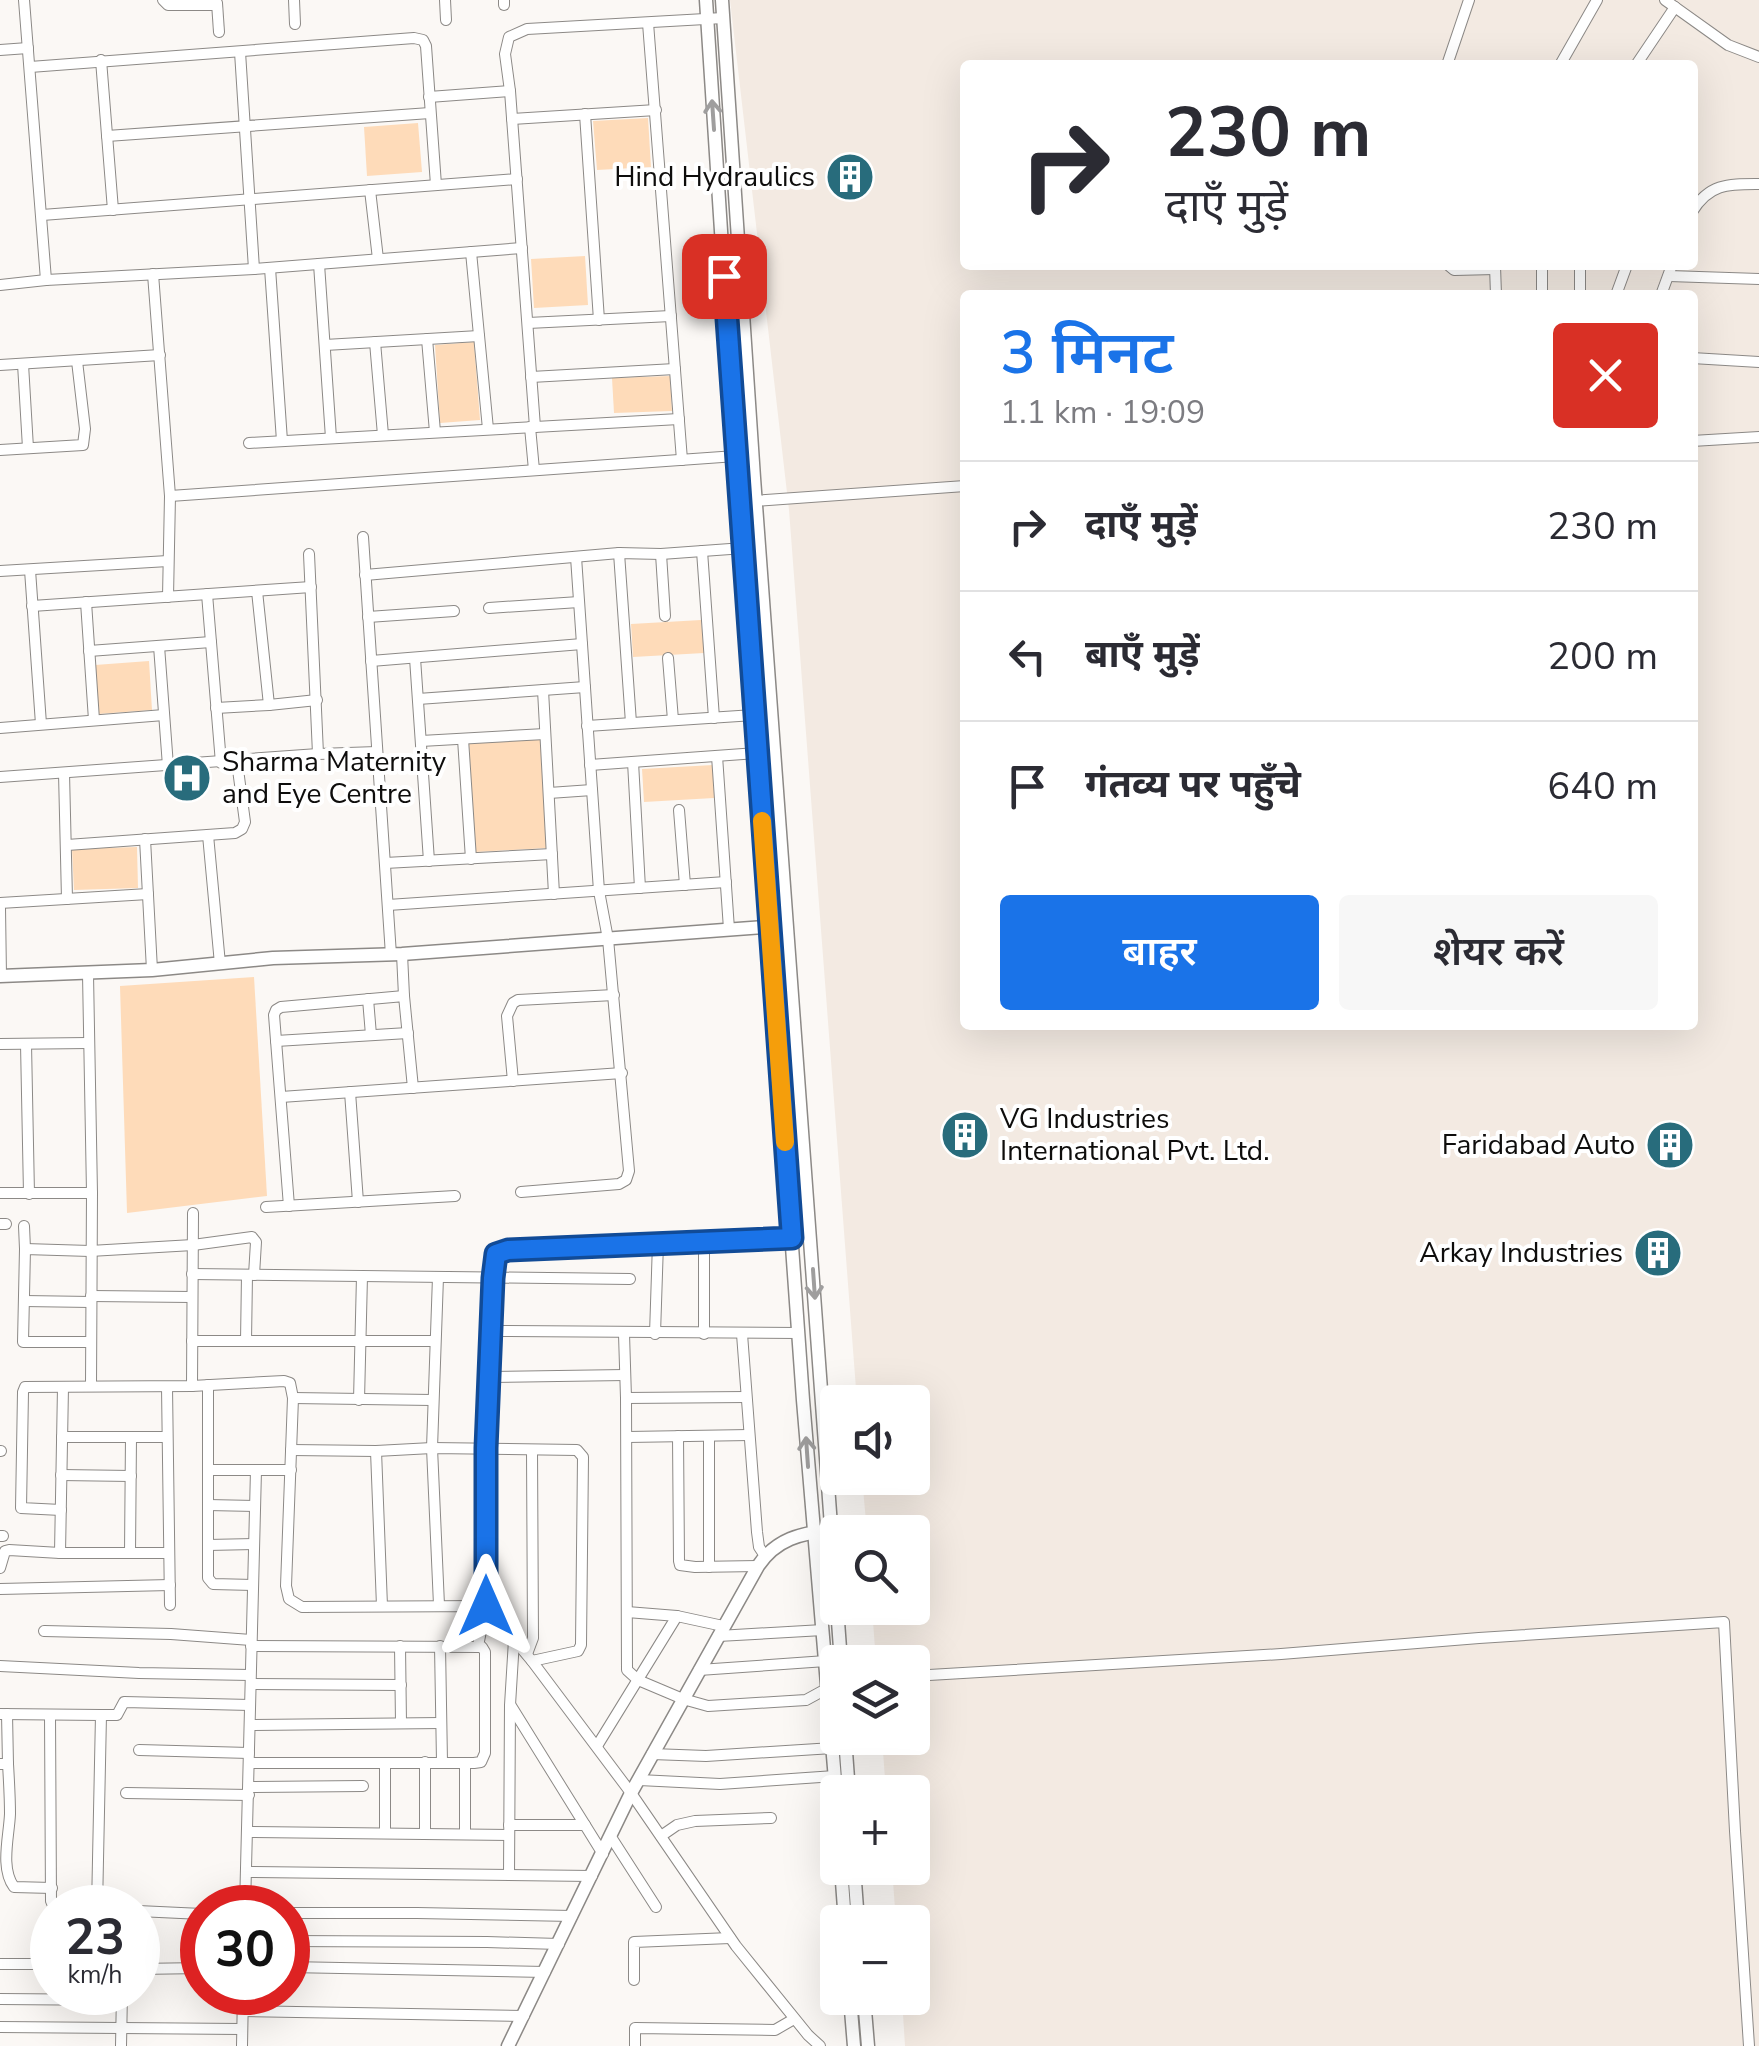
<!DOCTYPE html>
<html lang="hi">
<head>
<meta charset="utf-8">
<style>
	:root { --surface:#fff; --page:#f7f7f7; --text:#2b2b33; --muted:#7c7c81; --line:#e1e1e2; --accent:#1a73e8 }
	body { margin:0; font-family:"Nunito Sans","Noto Sans Devanagari",sans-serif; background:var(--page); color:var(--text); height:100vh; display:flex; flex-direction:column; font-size:38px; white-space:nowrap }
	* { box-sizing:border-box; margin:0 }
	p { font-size:32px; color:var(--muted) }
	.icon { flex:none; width:55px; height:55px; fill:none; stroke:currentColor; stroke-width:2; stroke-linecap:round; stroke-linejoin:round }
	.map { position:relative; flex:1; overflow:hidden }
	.side { position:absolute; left:960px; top:290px; width:738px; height:740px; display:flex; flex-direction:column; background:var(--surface); border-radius:10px; box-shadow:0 10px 40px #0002 }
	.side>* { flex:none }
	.top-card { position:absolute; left:960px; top:60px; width:738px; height:210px; border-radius:10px; box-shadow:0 10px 40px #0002; background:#fff; color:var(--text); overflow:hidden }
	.controls { position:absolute; left:820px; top:1385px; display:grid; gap:20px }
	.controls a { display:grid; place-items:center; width:110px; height:110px; border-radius:10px; background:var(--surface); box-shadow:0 10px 40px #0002; font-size:50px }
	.speed { position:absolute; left:30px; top:1885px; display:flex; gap:20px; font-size:50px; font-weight:700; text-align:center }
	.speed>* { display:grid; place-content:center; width:130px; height:130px; border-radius:50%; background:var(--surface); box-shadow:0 10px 40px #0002; line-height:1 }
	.speed small { font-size:25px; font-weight:400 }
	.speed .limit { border:15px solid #d22; background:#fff; color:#111 }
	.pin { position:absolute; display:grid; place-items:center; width:85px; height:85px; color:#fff; margin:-42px; border-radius:20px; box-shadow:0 5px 15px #0006 }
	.me { position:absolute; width:110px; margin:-55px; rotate:0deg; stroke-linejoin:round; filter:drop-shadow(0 0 8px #0008) }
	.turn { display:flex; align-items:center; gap:35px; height:210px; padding:0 40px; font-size:45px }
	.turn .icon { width:130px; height:130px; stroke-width:2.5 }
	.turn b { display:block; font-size:70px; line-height:85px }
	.round { display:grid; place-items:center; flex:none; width:105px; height:105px; border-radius:10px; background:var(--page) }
	.headline { display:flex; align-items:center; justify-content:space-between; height:170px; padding:0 40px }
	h1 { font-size:60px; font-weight:600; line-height:75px; color:var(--accent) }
	.button { display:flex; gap:20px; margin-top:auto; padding:20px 40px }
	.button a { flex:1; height:115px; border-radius:10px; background:var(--accent); color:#fff; font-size:40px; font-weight:600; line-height:115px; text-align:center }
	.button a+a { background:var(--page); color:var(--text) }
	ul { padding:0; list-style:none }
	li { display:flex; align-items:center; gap:30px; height:130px; padding:0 40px; border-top:2px solid var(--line) }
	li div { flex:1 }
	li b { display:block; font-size:38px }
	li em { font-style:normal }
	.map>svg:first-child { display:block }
</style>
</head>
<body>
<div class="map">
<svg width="1759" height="2046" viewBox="0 0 1759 2046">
	<rect width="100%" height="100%" fill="#fbf8f5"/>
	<path fill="#f3eae2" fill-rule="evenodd" d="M730 0H1759V2046H905L902 1998H912V1922H896L892 1868H912V1792H886L882 1738H912V1662H876L872 1608H912V1532H867L862 1478H912V1402H857L789 510ZM965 65H1692V265H965ZM965 295H1692V1025H965Z"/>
	<g fill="#fedbb9">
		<polygon points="648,118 651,167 597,170 593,121"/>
		<polygon points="418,123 422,172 367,176 364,127"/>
		<polygon points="585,256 588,305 534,308 531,259"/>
		<polygon points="474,342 480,420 440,423 435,345"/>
		<polygon points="670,376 672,411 614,413 612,378"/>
		<polygon points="701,620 704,653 633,657 631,624"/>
		<polygon points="149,661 152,710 98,714 95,665"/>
		<polygon points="541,739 547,848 475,852 469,743"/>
		<polygon points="713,765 714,798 644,802 642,769"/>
		<polygon points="137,847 138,888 74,890 72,849"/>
		<polygon points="254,977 267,1196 127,1213 120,986"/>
	</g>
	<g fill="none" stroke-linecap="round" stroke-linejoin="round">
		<g stroke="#8c8986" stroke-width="12">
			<g id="minor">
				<polyline points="24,0 46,280"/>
				<polyline points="163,0 168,5 217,5"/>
				<polyline points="294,0 295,24"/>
				<polyline points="445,0 446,20"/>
				<polyline points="504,0 504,5"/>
				<polyline points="1665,0 1728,45 1759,57"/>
				<polyline points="217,3 219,32"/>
				<polyline points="648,23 682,460"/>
				<polyline points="0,50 28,48"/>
				<polyline points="240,52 254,269"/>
				<polyline points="101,60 113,210"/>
				<polyline points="1447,65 1469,0"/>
				<polyline points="1560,65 1597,0"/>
				<polyline points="1636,65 1675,7"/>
				<polyline points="30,67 414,38 423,40 426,46 436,185"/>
				<polyline points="429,97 510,91"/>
				<polyline points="585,114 599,320"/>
				<polyline points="512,119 656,110"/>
				<polyline points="107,136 430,113"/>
				<polyline points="370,190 378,259"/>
				<path d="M1692 212C1709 183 1729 184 1759 184"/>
				<polyline points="42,215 517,179"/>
				<polyline points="471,252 488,429"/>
				<polyline points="319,264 331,438"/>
				<polyline points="1448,265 1454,270 1495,269"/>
				<polyline points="1542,265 1542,295"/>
				<polyline points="1580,265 1580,295"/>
				<polyline points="1495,266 1496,295"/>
				<polyline points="270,268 282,441"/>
				<polyline points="153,274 170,496 168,597"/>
				<polyline points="1669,276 1759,279"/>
				<polyline points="0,285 46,280 254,269 522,248"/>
				<polyline points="1616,295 1627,265"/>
				<polyline points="1661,295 1672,265"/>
				<polyline points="528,323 671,316"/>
				<polyline points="427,339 435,432"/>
				<polyline points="375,342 383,435"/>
				<polyline points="325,345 479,336"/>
				<polyline points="1692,358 1759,362"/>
				<polyline points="23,364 28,448"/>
				<polyline points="0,365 160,355"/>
				<polyline points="531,377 675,369"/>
				<polyline points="530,427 534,470"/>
				<polyline points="535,427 510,91 505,54 509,37 527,29 723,18"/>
				<polyline points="1692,441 1759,437"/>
				<polyline points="249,443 679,419"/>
				<polyline points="0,450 83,445 85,429 77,361"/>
				<polyline points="170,496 736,456"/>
				<polyline points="739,502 965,486"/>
				<polyline points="363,537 391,955"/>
				<polyline points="702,551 714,718"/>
				<polyline points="619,553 631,723"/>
				<polyline points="309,554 318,754"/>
				<polyline points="661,554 665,616"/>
				<polyline points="30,570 41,724"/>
				<polyline points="0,571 168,561"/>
				<polyline points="365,575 619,553 661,554 744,548"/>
				<polyline points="257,591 269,705"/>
				<polyline points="207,594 221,763"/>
				<polyline points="86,602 94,720"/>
				<polyline points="32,606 311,587"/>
				<polyline points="489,608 579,602"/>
				<polyline points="368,617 454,611"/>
				<polyline points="159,646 168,766"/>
				<polyline points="89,651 211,642"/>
				<polyline points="415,658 429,861"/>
				<polyline points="668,658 673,720"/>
				<polyline points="371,661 582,644"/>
				<polyline points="543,690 554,894"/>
				<polyline points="418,699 585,687"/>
				<polyline points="216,708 269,705 317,700"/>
				<polyline points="587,726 754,715"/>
				<polyline points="0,728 164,715"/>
				<polyline points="463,739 471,859"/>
				<polyline points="421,741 545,734"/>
				<polyline points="717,756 729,929"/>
				<polyline points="633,762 640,888"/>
				<polyline points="378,765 422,763"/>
				<polyline points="590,765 757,753"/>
				<polyline points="64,773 67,899"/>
				<polyline points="0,777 318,754 377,752"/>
				<polyline points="549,793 592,790"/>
				<polyline points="679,810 685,885"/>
				<polyline points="208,835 220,964"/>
				<polyline points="145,839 152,970"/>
				<polyline points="67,845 235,833 242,829 245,822 237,762"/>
				<polyline points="385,863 552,854"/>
				<polyline points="0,903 148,894"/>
				<polyline points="388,905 726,882"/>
				<polyline points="0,908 1,976"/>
				<polyline points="402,954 404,996"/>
				<polyline points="88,974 92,1193 91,1386"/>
				<polyline points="368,999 371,1035"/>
				<polyline points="276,1041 408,1033"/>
				<polyline points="0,1044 88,1043"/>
				<polyline points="26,1044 29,1194"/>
				<polyline points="513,1081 507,1016 513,1003 518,1000 614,995"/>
				<polyline points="350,1092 358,1202"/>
				<polyline points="281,1097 622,1073"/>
				<polyline points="521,1192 619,1184 626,1180 629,1171 608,939 599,891 576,557"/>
				<polyline points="0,1193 92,1193"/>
				<polyline points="289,1206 274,1015 276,1010 281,1007 404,996 413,1088"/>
				<polyline points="266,1207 455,1196"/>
				<polyline points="0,1224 6,1224"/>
				<polyline points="24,1226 25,1249"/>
				<polyline points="192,1274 630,1279"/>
				<polyline points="438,1277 432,1448 439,1605"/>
				<polyline points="91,1296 192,1297"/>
				<polyline points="24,1301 91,1302"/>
				<polyline points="491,1331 798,1333"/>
				<polyline points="624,1334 626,1398 746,1397"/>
				<polyline points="655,1334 658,1243"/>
				<polyline points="704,1334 704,1241"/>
				<polyline points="742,1334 757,1532 759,1547 765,1556"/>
				<polyline points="192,1341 435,1341"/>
				<polyline points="246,1341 247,1275"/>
				<polyline points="91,1342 23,1342 25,1249 90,1251 193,1245 252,1237 256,1242 254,1275"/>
				<polyline points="489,1377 625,1375"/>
				<polyline points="208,1385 208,1470 256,1470"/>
				<polyline points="192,1386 193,1213"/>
				<polyline points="167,1387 170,1605"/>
				<polyline points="293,1398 432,1400"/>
				<polyline points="626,1398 627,1670 638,1680 683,1699 708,1706 806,1700 828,1688"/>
				<polyline points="359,1400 362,1276"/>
				<polyline points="678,1436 679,1561 680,1565 695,1567 758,1566"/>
				<polyline points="62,1437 167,1437"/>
				<polyline points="628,1437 749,1435"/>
				<polyline points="291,1450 376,1451 432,1448 577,1450 583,1457 581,1645 578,1651 532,1661"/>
				<polyline points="0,1451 1,1451"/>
				<polyline points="376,1451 382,1606"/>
				<polyline points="208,1470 208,1578 213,1584 253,1585"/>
				<polyline points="61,1475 131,1476"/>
				<polyline points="208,1505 255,1506"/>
				<polyline points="61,1510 21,1508 23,1392 25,1387 192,1386 284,1381 290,1383 293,1398 286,1586 289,1599 302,1607 486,1606 532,1661 631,1793 736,1946 808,2035 820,2046"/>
				<polyline points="0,1536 3,1536"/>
				<polyline points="208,1545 254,1544"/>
				<polyline points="60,1553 63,1387"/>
				<polyline points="130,1553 131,1437"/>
				<polyline points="709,1567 709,1436"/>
				<polyline points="0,1568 5,1551 9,1550 60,1553 169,1553"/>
				<polyline points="0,1589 170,1585"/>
				<polyline points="627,1612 677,1616 723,1626"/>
				<polyline points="44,1631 171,1634 251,1640"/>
				<polyline points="718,1636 823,1630"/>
				<polyline points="400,1646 401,1723"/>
				<polyline points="440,1646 442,1762"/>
				<polyline points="478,1646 486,1606 486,1448 494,1260 497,1255 508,1250 792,1238"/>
				<polyline points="527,1654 533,1638 532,1450"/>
				<polyline points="0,1666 139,1673 250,1675"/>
				<polyline points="699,1670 826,1661"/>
				<polyline points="912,1676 1281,1654 1479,1638 1724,1622 1735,1831 1749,2046"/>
				<polyline points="252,1684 401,1685"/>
				<polyline points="511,1706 603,1854"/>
				<polyline points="0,1714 101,1715 97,1908"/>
				<polyline points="7,1714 8,1764"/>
				<polyline points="50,1715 51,1901 54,1908"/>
				<polyline points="101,1715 117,1715 124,1702 250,1705"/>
				<polyline points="250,1725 441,1723"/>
				<polyline points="597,1746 677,1616"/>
				<polyline points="139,1750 249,1753"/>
				<polyline points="652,1754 706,1756 833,1748"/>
				<polyline points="249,1763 474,1763 481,1762 485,1753 485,1652 482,1647 251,1646"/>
				<polyline points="385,1763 385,1832"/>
				<polyline points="465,1763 465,1834"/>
				<path d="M0 1764H8C9 1781 10 1797 10 1814 9 1837 0 1868 14 1887L52 1888"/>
				<polyline points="639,1780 720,1784 835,1776"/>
				<polyline points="249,1787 363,1786"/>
				<polyline points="126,1793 249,1795"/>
				<polyline points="509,1825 585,1825"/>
				<polyline points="247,1832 509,1835"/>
				<polyline points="425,1833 425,1762"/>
				<polyline points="661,1836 677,1825 695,1821 771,1818"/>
				<polyline points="611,1837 656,1907"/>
				<polyline points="246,1872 592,1876"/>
				<polyline points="509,1875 510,1705 514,1640"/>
				<polyline points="245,1908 256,1470 291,1470"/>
				<polyline points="138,1911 202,1914"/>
				<polyline points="288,1913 417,1913 572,1916"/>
				<polyline points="288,1941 487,1942 559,1944"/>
				<polyline points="0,1964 52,1964"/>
				<polyline points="288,1967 545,1972"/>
				<polyline points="138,1969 202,1968"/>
				<polyline points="634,1980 634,1942 730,1938"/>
				<polyline points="0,1999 123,2000"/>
				<polyline points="242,2011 524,2016"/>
				<polyline points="0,2027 242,2029"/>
				<polyline points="121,2046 122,1992"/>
				<polyline points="242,2046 243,1992"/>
				<polyline points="635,2046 635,2028 775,2030 794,2019"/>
			</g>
		</g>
		<g stroke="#8c8986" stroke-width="15">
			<g id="tertiary">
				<polyline points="706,0 737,477 803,1400 838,1815"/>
				<polyline points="722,0 754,478 841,1662"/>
				<polyline points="0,976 152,970 273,958 402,954 776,926"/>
				<polyline points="845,1738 849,1792"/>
				<polyline points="841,1868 845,1922"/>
				<polyline points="854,1868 858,1922"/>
				<polyline points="850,1998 854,2046"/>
				<polyline points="864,1998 868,2046"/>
				<path d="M508 2046 631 1793 758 1566C776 1539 801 1533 832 1530"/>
			</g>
		</g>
		<use href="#minor" stroke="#fff" stroke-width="10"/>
		<use href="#tertiary" stroke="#fff" stroke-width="12"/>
	</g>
	<defs><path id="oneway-shaft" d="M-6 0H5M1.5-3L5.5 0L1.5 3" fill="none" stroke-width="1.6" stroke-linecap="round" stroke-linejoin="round" transform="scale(2.5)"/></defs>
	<g stroke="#9f9e9e">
		<use href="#oneway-shaft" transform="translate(713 115) rotate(-94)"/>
		<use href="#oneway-shaft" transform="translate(814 1284) rotate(86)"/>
		<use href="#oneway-shaft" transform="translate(807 1452) rotate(-94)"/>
	</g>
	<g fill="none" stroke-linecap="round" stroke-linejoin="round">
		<g stroke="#114b97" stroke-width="25">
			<polyline id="route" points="486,1606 486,1448 493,1278 496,1254 508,1250 792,1238 724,276"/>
		</g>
		<use href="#route" stroke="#1a73e8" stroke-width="18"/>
		<polyline stroke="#f59e0b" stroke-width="18" points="762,821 785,1142"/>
	</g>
	<defs>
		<g id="building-disc" transform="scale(2.5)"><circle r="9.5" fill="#286c7c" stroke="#fff"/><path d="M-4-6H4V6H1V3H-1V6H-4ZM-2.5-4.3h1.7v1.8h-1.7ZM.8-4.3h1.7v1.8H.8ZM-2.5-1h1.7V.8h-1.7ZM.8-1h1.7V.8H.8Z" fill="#fff"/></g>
		<g id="hospital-disc" transform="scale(2.5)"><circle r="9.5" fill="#286c7c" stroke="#fff"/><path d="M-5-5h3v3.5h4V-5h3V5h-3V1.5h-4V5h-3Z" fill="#fff"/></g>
	</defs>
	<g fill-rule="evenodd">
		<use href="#building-disc" x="850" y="177"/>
		<use href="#hospital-disc" x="187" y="778"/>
		<use href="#building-disc" x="965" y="1135"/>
		<use href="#building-disc" x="1670" y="1145"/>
		<use href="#building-disc" x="1658" y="1253"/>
	</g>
	<g text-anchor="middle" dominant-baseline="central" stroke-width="8" stroke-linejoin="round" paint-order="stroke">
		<g font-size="28" fill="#0e0d0c" stroke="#fff" text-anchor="end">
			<text x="815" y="177">Hind Hydraulics</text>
			<text x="222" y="762" text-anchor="start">Sharma Maternity<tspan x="222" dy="32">and Eye Centre</tspan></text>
			<text x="1000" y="1119" text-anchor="start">VG Industries<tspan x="1000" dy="32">International Pvt. Ltd.</tspan></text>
			<text x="1635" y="1145">Faridabad Auto</text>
			<text x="1623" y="1253">Arkay Industries</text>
		</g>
	</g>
</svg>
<div class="controls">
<a><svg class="icon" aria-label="sound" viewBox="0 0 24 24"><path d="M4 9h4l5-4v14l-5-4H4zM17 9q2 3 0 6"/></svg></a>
<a><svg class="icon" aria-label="search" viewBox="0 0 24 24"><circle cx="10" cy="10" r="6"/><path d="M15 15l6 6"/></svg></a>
<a><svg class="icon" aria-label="layers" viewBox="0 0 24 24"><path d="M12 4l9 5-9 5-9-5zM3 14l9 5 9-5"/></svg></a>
<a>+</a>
<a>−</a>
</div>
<div class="speed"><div>23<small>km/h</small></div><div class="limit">30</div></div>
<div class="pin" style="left:724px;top:276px;background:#d93025"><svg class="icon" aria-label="arrive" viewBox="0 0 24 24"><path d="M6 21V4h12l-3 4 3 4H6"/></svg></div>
<svg class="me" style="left:486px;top:1606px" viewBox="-20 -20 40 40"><path d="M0-17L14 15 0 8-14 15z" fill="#1a73e8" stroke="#fff" stroke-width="4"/></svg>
<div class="top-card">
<div class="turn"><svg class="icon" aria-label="right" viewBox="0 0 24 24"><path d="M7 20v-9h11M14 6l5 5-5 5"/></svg><div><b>230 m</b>दाएँ मुड़ें</div></div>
</div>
<section class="side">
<div class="headline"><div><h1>3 मिनट</h1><p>1.1 km · 19:09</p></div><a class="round" style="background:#d93025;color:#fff"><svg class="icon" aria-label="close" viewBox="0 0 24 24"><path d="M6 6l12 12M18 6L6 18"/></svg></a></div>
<ul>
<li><svg class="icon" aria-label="right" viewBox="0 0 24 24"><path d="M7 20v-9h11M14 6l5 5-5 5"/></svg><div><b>दाएँ मुड़ें</b></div><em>230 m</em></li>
<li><svg class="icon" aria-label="left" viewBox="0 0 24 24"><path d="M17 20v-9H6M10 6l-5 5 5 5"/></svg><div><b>बाएँ मुड़ें</b></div><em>200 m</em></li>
<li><svg class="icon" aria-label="arrive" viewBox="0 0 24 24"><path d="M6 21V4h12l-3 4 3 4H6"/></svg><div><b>गंतव्य पर पहुँचे</b></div><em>640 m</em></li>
</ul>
<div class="button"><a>बाहर</a><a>शेयर करें</a></div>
</section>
</div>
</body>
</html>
